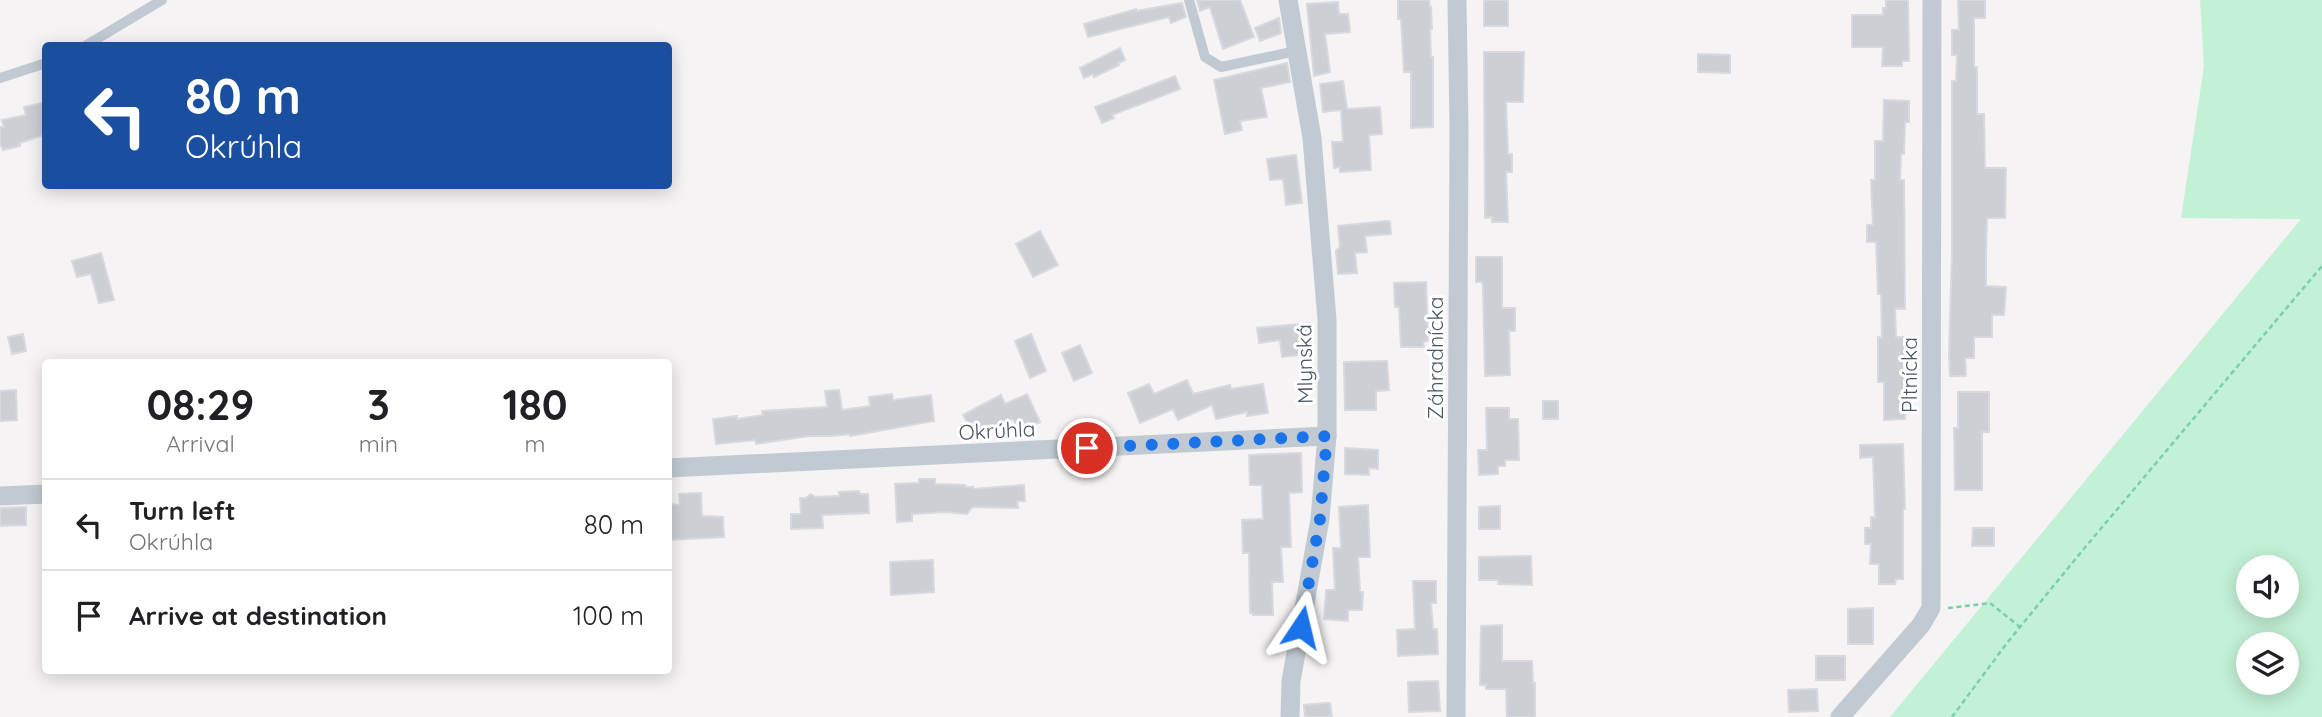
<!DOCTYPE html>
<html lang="en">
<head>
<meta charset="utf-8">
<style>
	:root { --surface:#fff; --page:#f6f6f6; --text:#202124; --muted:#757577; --line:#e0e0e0 }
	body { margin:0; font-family:Quicksand,sans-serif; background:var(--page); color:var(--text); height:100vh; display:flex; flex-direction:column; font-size:26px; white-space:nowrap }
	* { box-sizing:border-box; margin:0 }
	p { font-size:23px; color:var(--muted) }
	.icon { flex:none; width:38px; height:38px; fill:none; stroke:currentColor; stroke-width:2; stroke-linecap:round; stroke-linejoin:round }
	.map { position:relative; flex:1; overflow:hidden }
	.side { position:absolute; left:42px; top:359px; width:630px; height:315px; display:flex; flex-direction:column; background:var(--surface); border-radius:7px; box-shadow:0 4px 18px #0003 }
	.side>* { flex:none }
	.hud { position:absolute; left:42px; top:42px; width:630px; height:147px; border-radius:7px; box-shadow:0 4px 18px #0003; background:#1a4fa0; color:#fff; overflow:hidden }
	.fabs { position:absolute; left:2236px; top:555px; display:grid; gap:14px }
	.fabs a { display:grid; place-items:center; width:63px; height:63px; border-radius:50%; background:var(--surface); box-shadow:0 4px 18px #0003; font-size:35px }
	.pin { position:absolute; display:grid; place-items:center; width:60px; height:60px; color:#fff; margin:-30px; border:4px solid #fff; border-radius:50%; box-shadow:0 2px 7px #0007 }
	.me { position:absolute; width:77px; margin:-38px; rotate:10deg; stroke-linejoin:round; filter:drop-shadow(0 0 5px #0008) }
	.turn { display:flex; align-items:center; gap:24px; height:147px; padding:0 28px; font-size:32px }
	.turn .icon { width:91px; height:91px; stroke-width:2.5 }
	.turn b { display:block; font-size:49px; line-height:60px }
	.eta { display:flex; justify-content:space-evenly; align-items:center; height:119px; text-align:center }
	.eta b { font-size:42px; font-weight:700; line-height:49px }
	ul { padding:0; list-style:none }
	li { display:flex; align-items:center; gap:21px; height:91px; padding:0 28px; border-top:2px solid var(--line) }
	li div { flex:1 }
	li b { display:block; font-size:26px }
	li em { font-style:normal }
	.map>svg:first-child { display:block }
</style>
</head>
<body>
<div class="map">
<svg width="2322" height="717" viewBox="0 0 2322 717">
	<rect width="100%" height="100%" fill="#f5f3f3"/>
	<path fill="#c3f1d5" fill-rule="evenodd" d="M2200 0H2322V717H1890L2301 219 2181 218 2204 66ZM2249 567H2287V606H2249ZM2249 644H2287V682H2249Z"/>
	<g fill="#cdcfd5" stroke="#d7d9de" stroke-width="2">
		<polygon points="1197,0 1240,0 1254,37 1223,49 1210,7 1200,11"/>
		<polygon points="1398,0 1429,0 1430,7 1431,7 1432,29 1430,29 1431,57 1433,57 1433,127 1411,128 1411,72 1404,72 1401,19 1398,19"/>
		<rect x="1484" y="0" width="24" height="26"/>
		<polygon points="1886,0 1908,0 1909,61 1902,61 1902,66 1882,66 1883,47 1852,47 1852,15 1883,15 1883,8 1886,8"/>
		<polygon points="1958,0 1985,0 1985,18 1974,18 1974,67 1977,67 1977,114 1984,114 1985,168 2006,168 2005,218 1987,218 1986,253 1986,286 2006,287 2004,315 1992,315 1992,337 1974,337 1974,358 1965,358 1966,376 1950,376 1949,354 1952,253 1952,81 1956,81 1957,55 1952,55 1952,30 1959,30"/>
		<polygon points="1338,2 1339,14 1348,14 1350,32 1325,34 1330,72 1314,76 1307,4"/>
		<polygon points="1182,3 1186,17 1171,23 1169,17 1088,37 1084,24 1136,9 1136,11"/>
		<polygon points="1279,18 1281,33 1260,41 1255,28"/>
		<polygon points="1120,48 1125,60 1118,63 1119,65 1094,77 1093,74 1084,78 1080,68"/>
		<polygon points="1484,52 1524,52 1523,102 1506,102 1508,154 1512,154 1512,172 1506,172 1508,222 1492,222 1492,217 1485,218"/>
		<polygon points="1698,54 1730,55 1730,73 1698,72"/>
		<polygon points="1287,63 1290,82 1261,88 1267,117 1240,121 1242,130 1225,134 1214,80"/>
		<polygon points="1175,76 1180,89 1112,115 1114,118 1102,123 1095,107"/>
		<polygon points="1343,81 1347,109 1380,107 1382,134 1369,135 1371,170 1340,172 1340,167 1334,168 1332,142 1343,142 1341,110 1323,112 1320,84"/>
		<polygon points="1884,100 1909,101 1909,122 1905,122 1904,154 1901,154 1900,180 1904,180 1905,309 1895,309 1896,337 1905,337 1905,419 1884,420 1884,382 1878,382 1878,337 1882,338 1881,294 1878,294 1876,242 1867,242 1867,225 1873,225 1871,180 1875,180 1875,141 1883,141"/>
		<polygon points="46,102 46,134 20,143 20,146 3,150 0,144 0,127 4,127 2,120 26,115 24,107"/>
		<polygon points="1296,155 1302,203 1286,205 1283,179 1270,180 1267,159"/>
		<polygon points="1387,221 1390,222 1391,234 1365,236 1367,252 1355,253 1357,273 1338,274 1336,251 1340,247 1338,226"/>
		<polygon points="1040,231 1058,265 1033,277 1016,244"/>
		<polygon points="101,253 114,300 99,303 91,274 77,277 72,261"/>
		<polygon points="1476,257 1502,257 1502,308 1515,308 1515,331 1509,331 1510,375 1485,376 1483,286 1482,282 1476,282"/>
		<polygon points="1426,282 1428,341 1423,342 1424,347 1401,347 1399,307 1395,307 1394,283"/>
		<polygon points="1309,323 1312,350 1300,351 1301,355 1282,357 1280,340 1259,343 1257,328"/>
		<polygon points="23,334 26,351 12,354 8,337"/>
		<polygon points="1031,334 1046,371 1030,378 1015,341"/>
		<polygon points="1080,345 1092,373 1074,381 1062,353"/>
		<polygon points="1387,361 1389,390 1376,391 1376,410 1345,410 1344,362"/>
		<polygon points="1187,380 1193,394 1230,385 1231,389 1263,384 1268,413 1247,416 1247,412 1216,419 1212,405 1178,420 1173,409 1140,423 1128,393 1149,384 1154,394"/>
		<polygon points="16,390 17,420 0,421 0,391"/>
		<polygon points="839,390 842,410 870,406 869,397 892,394 893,400 931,395 934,421 850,436 850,434 831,436 809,436 756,444 755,440 716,444 713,419 737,416 737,419 763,415 762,411 827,407 825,391"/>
		<polygon points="1958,392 1989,392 1989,432 1982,432 1982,490 1955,490 1954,428 1958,428"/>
		<polygon points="1027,394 1040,422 1019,431 1013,419 976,439 963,415 1001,395 1005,404"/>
		<rect x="1543" y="401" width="15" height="18"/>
		<polygon points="1486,408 1509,408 1509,419 1518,419 1519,460 1505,460 1505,466 1498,466 1498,474 1479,475 1478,450 1487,450"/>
		<polygon points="1903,444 1905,509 1903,509 1903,579 1896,579 1895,584 1879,584 1879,564 1870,564 1871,544 1865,544 1865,528 1871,528 1871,517 1875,517 1873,457 1860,458 1860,445"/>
		<polygon points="1345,448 1378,450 1378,469 1369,468 1369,475 1345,474"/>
		<polygon points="1301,453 1302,492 1289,493 1291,547 1281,547 1283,582 1272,582 1273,615 1253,615 1253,613 1250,613 1249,553 1243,553 1242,520 1263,519 1262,485 1250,485 1249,455"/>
		<polygon points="919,479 935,479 935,484 965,485 966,487 973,487 973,489 1024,485 1025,501 1017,501 1018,508 972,507 967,514 945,512 912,514 912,521 897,522 895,484 919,483"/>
		<polygon points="859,491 860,494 868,494 869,513 822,515 823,528 791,529 791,514 801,514 800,498 806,498 811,494 815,497 839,496 839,492"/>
		<polygon points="701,493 702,516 723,517 724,537 668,540 668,504 680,505 679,494"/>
		<polygon points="1368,505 1370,557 1358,557 1360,592 1363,592 1362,610 1348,610 1348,621 1324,619 1326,590 1335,590 1333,548 1341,548 1339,507"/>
		<polygon points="1500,506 1500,529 1479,529 1479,507"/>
		<polygon points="26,507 26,525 0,526 0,508"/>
		<polygon points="1973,528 1994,528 1994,546 1972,546"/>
		<polygon points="1531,556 1532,585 1498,584 1498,580 1479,580 1479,557"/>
		<polygon points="933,560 934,592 891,595 890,562"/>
		<polygon points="1413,581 1436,581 1436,603 1431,603 1433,629 1437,629 1438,654 1398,656 1397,630 1415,629"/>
		<polygon points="1873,608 1873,644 1848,644 1848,609"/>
		<polygon points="1502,625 1502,661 1532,661 1533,683 1535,683 1535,717 1507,717 1506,689 1486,689 1486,685 1480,685 1481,626"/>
		<rect x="1816" y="656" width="29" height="24"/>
		<polygon points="1438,681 1440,711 1409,712 1408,682"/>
		<polygon points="1817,689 1818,711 1789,712 1788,690"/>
		<polygon points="1326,703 1330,703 1332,717 1305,717 1304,705"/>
	</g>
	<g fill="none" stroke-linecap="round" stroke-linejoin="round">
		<g stroke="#7ad0a6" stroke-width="2.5" stroke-dasharray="5 3.5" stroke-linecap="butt">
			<polyline points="1948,608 1990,603 2020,627"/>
			<polyline points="1952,717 2007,643 2082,551 2322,266"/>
		</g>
		<g stroke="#c1cad2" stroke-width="10">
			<polyline points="1189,0 1205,57 1221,67 1296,51"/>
			<polyline points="85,46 162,0"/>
			<polyline points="0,78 46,63"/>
		</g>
		<g stroke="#c1cad2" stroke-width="19">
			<polyline points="1288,0 1312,138 1327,320 1327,436 1320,519 1291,681 1290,717"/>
			<polyline points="668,468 1327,436"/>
			<polyline points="0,496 46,494"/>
			<polyline points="1456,717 1459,129 1457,0"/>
			<polyline points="1840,717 1921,625 1931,608 1932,0"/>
		</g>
	</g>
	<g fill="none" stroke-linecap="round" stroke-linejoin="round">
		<polyline stroke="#1a73e8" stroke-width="12" stroke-dasharray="0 21.6" points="1087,448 1327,436 1320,519 1301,627"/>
	</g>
	<g text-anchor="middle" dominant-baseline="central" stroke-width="6" stroke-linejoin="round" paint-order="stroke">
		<g font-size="21" fill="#4a5661" stroke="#fff">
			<text transform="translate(1435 358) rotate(-90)">Záhradnícka</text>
			<text transform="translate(1304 364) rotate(-91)">Mlynská</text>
			<text transform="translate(1909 375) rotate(-90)">Pltnícka</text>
			<text transform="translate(997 430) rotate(-3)">Okrúhla</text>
		</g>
	</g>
</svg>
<div class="fabs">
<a><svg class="icon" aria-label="sound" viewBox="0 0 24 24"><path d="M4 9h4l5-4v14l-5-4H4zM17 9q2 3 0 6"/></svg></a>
<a><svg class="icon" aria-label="layers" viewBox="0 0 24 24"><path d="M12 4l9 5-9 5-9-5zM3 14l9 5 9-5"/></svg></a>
</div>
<div class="pin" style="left:1087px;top:448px;background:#d93025"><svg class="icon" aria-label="arrive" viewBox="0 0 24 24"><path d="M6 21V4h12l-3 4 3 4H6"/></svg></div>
<svg class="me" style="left:1301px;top:627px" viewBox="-20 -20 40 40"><path d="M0-17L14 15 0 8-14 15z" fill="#1a73e8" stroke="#fff" stroke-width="4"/></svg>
<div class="hud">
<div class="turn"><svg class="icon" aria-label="left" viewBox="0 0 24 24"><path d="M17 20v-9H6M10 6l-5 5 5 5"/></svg><div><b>80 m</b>Okrúhla</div></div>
</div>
<section class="side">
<div class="eta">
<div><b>08:29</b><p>Arrival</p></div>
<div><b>3</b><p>min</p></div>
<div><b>180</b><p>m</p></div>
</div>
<ul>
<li><svg class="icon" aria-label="left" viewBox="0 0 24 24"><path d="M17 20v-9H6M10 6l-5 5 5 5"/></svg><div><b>Turn left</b><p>Okrúhla</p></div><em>80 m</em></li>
<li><svg class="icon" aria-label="arrive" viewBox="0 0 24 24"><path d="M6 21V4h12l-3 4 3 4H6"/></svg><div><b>Arrive at destination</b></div><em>100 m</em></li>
</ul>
</section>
</div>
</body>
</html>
